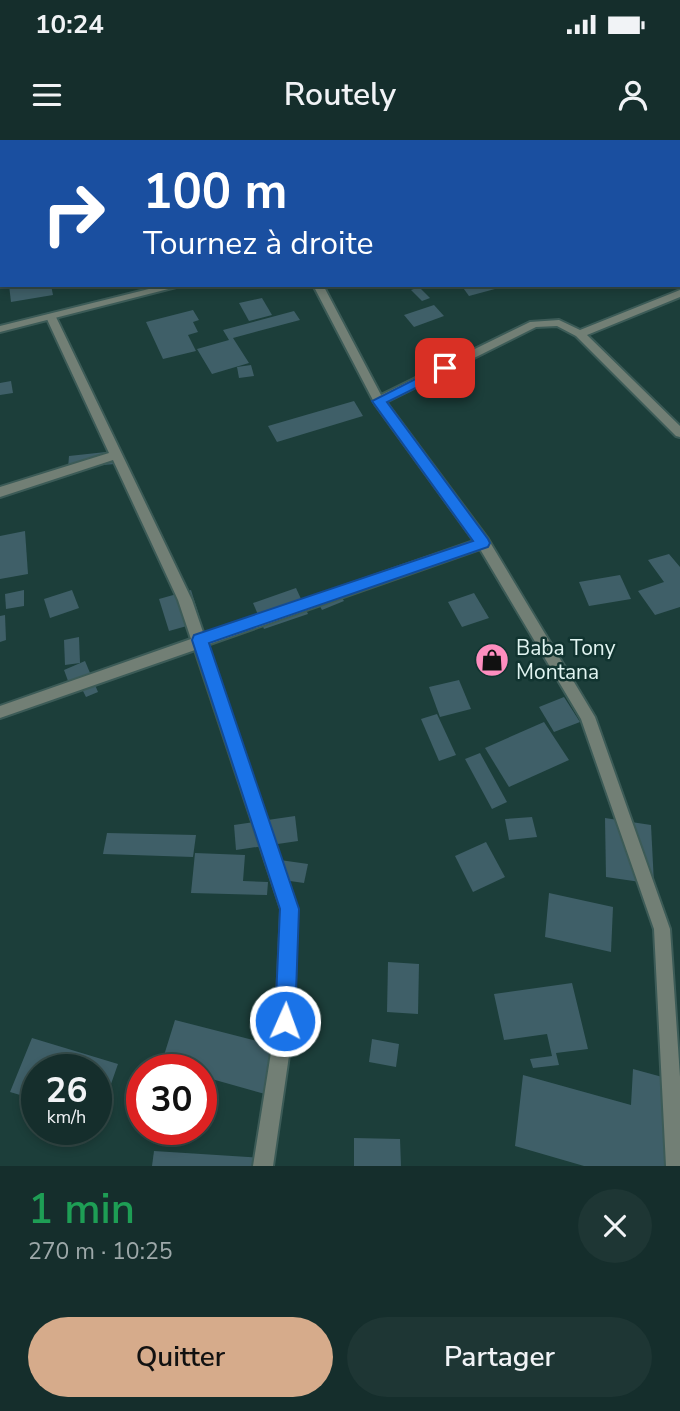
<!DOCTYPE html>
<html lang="fr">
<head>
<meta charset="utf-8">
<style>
	:root { --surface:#152e2c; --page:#1e3634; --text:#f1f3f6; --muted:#9da8a9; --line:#344a48; --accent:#d6ab8b }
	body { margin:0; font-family:"Nunito Sans",sans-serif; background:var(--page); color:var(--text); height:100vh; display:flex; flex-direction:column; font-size:26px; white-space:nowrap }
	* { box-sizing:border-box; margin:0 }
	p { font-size:23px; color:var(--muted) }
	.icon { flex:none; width:38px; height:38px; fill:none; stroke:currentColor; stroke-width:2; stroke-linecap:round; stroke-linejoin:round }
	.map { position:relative; height:1026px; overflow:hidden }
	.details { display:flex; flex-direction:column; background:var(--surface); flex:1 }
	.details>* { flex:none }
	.top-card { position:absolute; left:0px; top:0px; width:681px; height:147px; box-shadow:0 4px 10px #0003,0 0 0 2px var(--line); background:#1a4fa0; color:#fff; overflow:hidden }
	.speed { position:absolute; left:21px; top:914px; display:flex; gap:14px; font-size:35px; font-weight:700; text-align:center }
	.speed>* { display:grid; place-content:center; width:91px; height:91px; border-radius:50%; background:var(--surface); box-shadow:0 4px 10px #0003,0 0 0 2px var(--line); line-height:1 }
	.speed small { font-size:18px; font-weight:400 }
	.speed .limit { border:10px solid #d22; background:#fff; color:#111 }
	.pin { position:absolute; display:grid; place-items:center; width:60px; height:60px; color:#fff; margin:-30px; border-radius:14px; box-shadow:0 4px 10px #0006 }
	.me { position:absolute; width:77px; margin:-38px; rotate:2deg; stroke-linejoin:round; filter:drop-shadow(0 0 5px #0008) }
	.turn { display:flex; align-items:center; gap:24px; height:147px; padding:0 28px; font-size:32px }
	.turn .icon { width:91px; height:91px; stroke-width:2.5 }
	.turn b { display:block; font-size:49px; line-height:60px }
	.round { display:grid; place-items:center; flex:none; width:74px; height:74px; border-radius:37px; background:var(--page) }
	.overview { display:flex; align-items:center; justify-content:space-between; height:119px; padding:0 28px }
	h1 { font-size:42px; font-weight:600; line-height:52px; color:#1e9e55 }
	.action { display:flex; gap:14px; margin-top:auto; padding:14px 28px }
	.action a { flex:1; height:80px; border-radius:42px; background:var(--accent); color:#111; font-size:28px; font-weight:600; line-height:80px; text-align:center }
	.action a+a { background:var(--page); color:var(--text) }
	.status { display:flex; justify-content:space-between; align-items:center; height:49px; padding:0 35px; background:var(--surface); direction:ltr }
	.status svg { height:19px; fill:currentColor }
	header { display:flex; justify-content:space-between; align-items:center; height:91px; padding:0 28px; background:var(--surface); font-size:32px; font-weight:600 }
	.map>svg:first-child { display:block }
</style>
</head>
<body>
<div class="status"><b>10:24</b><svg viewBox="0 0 49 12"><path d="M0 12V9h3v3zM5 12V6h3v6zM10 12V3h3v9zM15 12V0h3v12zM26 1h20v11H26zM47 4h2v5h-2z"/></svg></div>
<header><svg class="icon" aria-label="menu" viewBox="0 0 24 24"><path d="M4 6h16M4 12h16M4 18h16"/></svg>Routely<svg class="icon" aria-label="person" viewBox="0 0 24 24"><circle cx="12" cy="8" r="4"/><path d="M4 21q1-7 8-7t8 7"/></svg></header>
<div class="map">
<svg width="680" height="1026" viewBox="0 0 680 1026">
	<rect width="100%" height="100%" fill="#1c3e3a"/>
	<g fill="#3f5f68">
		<polygon points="9,145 51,145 53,155 11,162"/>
		<polygon points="461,145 506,145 506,146 469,156"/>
		<polygon points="419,147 430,158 422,161 411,150"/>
		<polygon points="262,158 272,175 249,181 239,163"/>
		<polygon points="434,165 444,176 414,187 404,175"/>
		<polygon points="193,170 199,180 193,182 198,192 188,195 196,211 163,219 146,182"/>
		<polygon points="294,171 300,180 233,198 249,223 212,234 197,209 229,200 223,190"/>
		<polygon points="251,225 254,236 239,238 237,227"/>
		<polygon points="11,241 13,253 0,255 0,243"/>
		<polygon points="354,261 363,276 277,302 268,286"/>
		<polygon points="115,311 115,324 68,328 69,316"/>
		<polygon points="25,391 28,434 0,439 0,396"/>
		<polygon points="669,414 680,427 680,467 655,475 638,451 664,442 648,420"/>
		<polygon points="620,435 631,459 589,466 579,442"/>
		<polygon points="335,447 344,461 322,470 314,456"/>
		<polygon points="296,448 308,474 264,489 253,463"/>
		<polygon points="24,450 24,466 6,469 5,454"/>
		<polygon points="72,450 79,468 50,478 44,459"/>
		<polygon points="191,450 201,482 169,491 159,459"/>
		<polygon points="474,453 489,478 462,487 448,462"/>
		<polygon points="5,475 6,500 0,502 0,476"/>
		<polygon points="79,497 80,523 65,525 64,500"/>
		<polygon points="85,521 98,552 86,557 80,545 71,549 64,530"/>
		<polygon points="459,540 471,569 440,577 429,547"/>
		<polygon points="564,557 580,582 554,592 539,567"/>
		<polygon points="437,574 456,615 439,621 421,579"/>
		<polygon points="544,582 569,620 509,647 485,608"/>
		<polygon points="480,613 507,662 492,669 465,619"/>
		<polygon points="295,676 298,701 236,710 234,685"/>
		<polygon points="532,677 537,697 509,700 505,679"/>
		<polygon points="605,678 651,685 654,744 606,737"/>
		<polygon points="107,693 196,695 193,717 103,714"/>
		<polygon points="486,702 505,737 473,752 455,716"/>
		<polygon points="195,713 245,715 243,741 268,742 267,755 191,753"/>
		<polygon points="280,720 308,724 304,743 276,739"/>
		<polygon points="549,753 613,767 611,812 545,797"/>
		<polygon points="388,822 419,824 418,874 387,872"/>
		<polygon points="572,843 588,909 556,913 559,925 533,928 530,919 552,916 547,894 504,900 494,854"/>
		<polygon points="175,880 276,906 265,954 201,936 201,929 175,929 161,925"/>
		<polygon points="32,898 118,924 97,984 96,929 37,929 37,960 10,952"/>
		<polygon points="372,899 399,904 396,927 369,922"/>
		<polygon points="633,929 677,941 674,1026 584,1026 515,1006 523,935 631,965"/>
		<polygon points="354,998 400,999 401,1026 354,1026"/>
		<polygon points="154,1011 265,1018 265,1026 152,1026"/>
	</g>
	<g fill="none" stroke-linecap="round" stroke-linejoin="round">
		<g stroke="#3c5b57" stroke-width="4">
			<g id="minor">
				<rect x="181" y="0" width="8" height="2"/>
				<polygon points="255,0 268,0 253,2"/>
				<rect x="0" y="76" width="2" height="6"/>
				<polygon points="313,145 323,145 381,255 530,182 559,180 580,190 680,150 680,157 587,195 680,286 680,297 676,296 576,196 557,186 536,187 386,262 488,399 595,577 670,789 680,937 680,1026 666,1026 654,789 581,579 480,409 207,505 297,769 294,881 273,1026 253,1026 276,881 281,769 195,510 0,578 0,566 191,499 178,460 113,320 0,357 0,347 109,313 46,177 47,175 51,174 56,177 192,460 204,495 474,401 375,264"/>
			</g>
		</g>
		<g stroke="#3c5b57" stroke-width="4">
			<g id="tertiary">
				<rect x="679" y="17" width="1" height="6"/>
				<polygon points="165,145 184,145 0,192 0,186"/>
			</g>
		</g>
		<use href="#minor" fill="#727f75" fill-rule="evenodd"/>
		<use href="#tertiary" fill="#727f75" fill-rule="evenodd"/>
	</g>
	<polygon fill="#1a73e8" stroke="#114b97" stroke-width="2" points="445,224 450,225 450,231 387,262 488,399 490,403 488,407 209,503 299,769 295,881 292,888 285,891 278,888 275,881 280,769 192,500 194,495 473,401 372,261"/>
	<defs>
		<g id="shop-disc" transform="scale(1.75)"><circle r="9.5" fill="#fd8ebf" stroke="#113430"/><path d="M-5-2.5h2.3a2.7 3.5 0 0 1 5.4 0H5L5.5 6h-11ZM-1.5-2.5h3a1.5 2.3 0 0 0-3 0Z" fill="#111"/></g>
	</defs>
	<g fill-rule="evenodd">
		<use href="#shop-disc" x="492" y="520"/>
	</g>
	<g text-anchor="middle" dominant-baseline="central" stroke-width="5" stroke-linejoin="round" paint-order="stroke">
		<g font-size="21" fill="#e1f4f1" stroke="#113430" text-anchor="start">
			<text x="516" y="508">Baba Tony<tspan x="516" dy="24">Montana</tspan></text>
		</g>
	</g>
</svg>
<div class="speed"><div>26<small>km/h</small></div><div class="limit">30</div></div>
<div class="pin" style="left:445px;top:228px;background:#d93025"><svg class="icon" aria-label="arrive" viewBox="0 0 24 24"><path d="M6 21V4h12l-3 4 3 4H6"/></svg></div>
<svg class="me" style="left:285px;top:881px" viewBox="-20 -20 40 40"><circle r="17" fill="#1a73e8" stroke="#fff" stroke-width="3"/><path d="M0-11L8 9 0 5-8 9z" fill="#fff"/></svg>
<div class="top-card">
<div class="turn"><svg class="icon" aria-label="right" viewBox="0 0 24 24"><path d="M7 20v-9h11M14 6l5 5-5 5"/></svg><div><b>100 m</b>Tournez à droite</div></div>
</div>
</div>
<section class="details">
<div class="overview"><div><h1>1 min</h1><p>270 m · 10:25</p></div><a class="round"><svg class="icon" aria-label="close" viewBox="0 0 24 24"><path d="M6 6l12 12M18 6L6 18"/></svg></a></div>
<div class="action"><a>Quitter</a><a>Partager</a></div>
</section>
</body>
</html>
